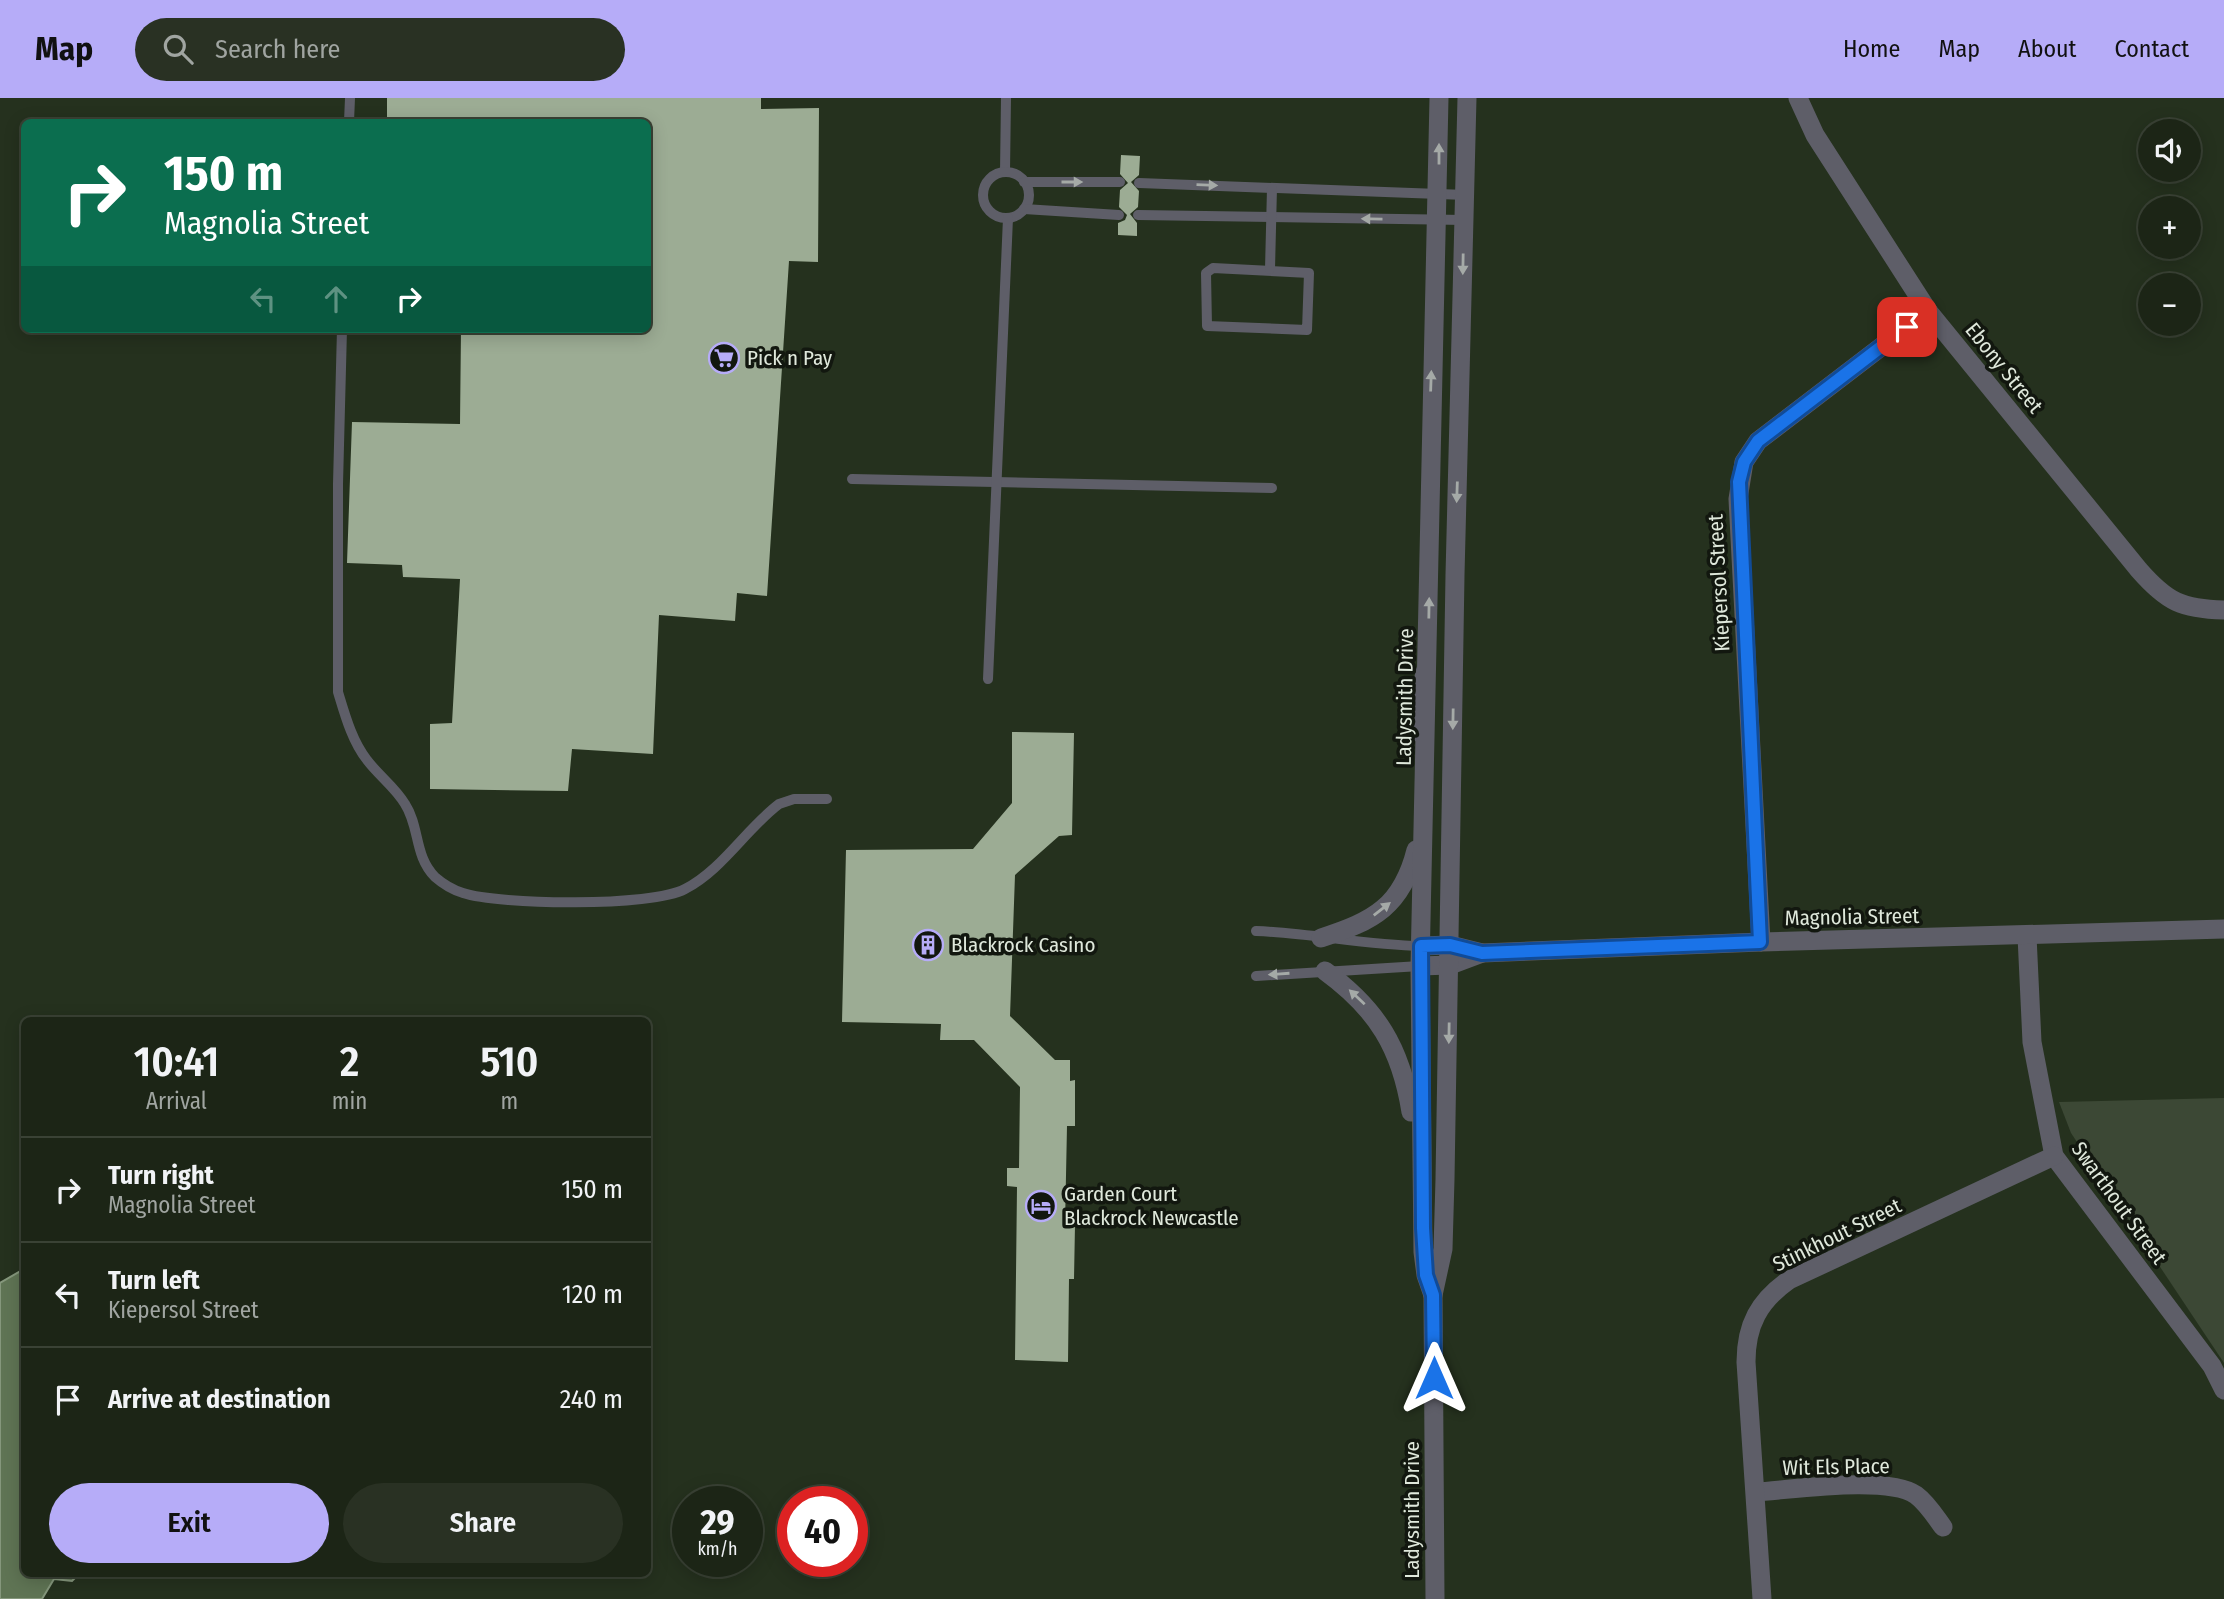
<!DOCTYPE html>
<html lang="en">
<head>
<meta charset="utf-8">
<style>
	:root { --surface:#1c2516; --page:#293123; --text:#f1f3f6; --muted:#a0a5a1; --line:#3a4235; --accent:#b6acf8 }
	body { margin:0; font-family:"Fira Sans Condensed",sans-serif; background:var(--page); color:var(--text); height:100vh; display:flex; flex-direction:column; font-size:26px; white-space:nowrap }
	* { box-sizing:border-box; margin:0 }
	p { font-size:23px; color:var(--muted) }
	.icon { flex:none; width:38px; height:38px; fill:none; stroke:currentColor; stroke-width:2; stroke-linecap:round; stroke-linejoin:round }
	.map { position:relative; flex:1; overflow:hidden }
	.details { position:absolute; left:21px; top:919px; width:630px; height:560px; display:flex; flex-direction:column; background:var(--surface); border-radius:10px; box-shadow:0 4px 18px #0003,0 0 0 2px var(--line) }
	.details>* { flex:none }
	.guide { position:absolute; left:21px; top:21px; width:630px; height:214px; border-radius:10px; box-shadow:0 4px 18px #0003,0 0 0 2px var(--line); background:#0b6e4f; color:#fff; overflow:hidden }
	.controls { position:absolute; left:2138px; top:21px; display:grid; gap:14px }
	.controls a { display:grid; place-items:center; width:63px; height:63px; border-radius:50%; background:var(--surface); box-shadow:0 4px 18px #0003,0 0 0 2px var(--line); font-size:35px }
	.speed { position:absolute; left:672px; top:1388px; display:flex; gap:14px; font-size:35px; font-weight:700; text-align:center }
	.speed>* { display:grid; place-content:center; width:91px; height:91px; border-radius:50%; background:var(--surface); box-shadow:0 4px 18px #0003,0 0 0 2px var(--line); line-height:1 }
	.speed small { font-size:18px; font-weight:400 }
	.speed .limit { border:10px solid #d22; background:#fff; color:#111 }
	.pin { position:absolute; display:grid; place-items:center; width:60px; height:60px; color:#fff; margin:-30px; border-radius:14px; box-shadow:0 4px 10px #0006 }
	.me { position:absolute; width:77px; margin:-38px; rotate:0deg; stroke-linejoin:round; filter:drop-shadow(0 0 5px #0008) }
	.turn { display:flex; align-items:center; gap:24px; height:147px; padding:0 28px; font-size:32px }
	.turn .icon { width:91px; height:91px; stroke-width:2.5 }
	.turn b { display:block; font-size:49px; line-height:60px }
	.lanes { display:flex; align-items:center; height:66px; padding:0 28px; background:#0003; justify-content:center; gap:35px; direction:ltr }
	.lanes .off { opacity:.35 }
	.eta { display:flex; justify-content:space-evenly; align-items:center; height:119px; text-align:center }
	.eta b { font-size:42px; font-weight:600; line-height:49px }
	.cta { display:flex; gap:14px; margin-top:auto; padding:14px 28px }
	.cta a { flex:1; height:80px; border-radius:42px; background:var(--accent); color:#111; font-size:28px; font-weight:600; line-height:80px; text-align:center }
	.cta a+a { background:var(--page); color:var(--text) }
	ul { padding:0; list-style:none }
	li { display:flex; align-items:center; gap:21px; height:105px; padding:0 28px; border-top:2px solid var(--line) }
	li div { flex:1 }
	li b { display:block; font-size:26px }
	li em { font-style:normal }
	header { display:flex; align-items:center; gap:42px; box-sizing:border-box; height:98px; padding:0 35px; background:var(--accent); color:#111 }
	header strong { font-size:33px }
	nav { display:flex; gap:38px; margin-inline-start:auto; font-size:24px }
	.search { width:490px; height:63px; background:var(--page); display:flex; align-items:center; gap:18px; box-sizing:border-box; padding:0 24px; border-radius:38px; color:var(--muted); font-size:26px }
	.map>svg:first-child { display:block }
</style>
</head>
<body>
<header>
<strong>Map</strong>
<div class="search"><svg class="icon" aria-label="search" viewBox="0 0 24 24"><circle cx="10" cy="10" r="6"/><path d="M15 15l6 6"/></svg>Search here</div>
<nav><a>Home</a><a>Map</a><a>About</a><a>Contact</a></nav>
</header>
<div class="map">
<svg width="2224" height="1501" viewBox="0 0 2224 1501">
	<rect width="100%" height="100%" fill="#25311e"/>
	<polygon fill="#3c4835" points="2224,1000 2224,1265 2071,1035 2059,1004"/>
	<polygon fill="#5f7454" stroke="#85977c" stroke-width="2" points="24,1171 24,1475 80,1475 72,1483 54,1481 42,1501 0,1501 0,1185"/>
	<g fill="#9cac94">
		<polygon points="387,0 761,0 761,11 819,10 818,164 789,163 767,498 737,495 735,523 659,517 653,656 572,651 568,693 430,691 430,626 452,625 460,481 403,479 402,467 347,465 352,324 460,326 461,231 648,231 648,24 387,24"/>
		<polygon points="1121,57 1140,58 1139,77 1131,84 1139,93 1138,109 1130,116 1137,125 1137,138 1118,137 1118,125 1125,122 1127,117 1119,109 1120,92 1128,85 1120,76"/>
		<polygon points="1012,634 1074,635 1072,737 1059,738 1015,777 1010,918 1055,962 1070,962 1070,983 1075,982 1075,1028 1067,1028 1065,1127 1075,1127 1074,1181 1069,1181 1068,1264 1015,1262 1017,1089 1007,1088 1007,1070 1019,1070 1020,989 974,942 940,942 941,926 842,924 846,752 973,751 1012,705"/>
	</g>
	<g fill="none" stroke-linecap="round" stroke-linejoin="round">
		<g stroke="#5e5e68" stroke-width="10">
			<polyline points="349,24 350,0"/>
			<polyline points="1005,74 1006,0"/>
			<circle cx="1006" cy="97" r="23"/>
			<polyline points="1024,84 1120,84"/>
			<polyline points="1139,85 1466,97"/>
			<polyline points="1024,111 1119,117"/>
			<polyline points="1138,117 1465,122"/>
			<polygon points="1213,170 1309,175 1307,232 1207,228 1206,175"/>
			<polyline points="1270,171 1272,90"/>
			<path d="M342 231 338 386V594C345 617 352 643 367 662 379 678 395 689 405 706 420 729 414 758 435 779 443 786 453 792 463 795 499 807 652 809 685 791 722 772 746 731 779 706L794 701H827"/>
			<polyline points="852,381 1272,390"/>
			<polyline points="988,581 1008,120"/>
			<polyline points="1418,639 1414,603 1421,572"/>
			<path d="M1256 833C1311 835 1365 847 1421 848"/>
			<polyline points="1256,878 1420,868"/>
		</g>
		<g stroke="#5e5e68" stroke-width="19">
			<path d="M1798 0 1815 37 1928 213 2139 472C2167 504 2182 511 2224 512"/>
			<polyline points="2027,838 2032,944 2054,1058 2212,1268 2224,1292"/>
			<polyline points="1761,844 1738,401 1744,364 1758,343 1928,213"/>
			<polyline points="1421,848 1450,847 1482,855 1761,844 2224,831"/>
			<polyline points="1420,868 1450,867 1482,855"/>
			<path d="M1756 1394C1791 1392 1888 1377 1916 1397 1927 1405 1935 1418 1943 1429"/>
			<path d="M1762 1501 1746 1264C1746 1227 1759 1203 1789 1182L2054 1058"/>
		</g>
		<g stroke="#5e5e68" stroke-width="19">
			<path d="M1321 840C1374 823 1402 808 1416 752"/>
			<path d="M1325 873C1377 911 1401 950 1411 1014"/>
			<polyline points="1433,1197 1426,1177 1423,1154 1420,868 1439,0"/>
			<polyline points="1435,1501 1433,1197 1443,1151 1445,1081 1455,477 1467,0"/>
		</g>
	</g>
	<defs><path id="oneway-solid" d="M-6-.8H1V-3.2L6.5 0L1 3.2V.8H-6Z" transform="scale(1.75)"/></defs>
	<g fill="#a5aaa7">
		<use href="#oneway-solid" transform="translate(1439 56) rotate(-90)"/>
		<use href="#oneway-solid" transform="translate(1072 84)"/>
		<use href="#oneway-solid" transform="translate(1207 87) rotate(2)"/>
		<use href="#oneway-solid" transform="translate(1372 121) rotate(-179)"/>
		<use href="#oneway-solid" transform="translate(1463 166) rotate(91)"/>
		<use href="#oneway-solid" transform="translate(1431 283) rotate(-88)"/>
		<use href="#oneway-solid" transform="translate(1457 394) rotate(92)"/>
		<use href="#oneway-solid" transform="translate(1429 510) rotate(-89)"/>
		<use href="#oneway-solid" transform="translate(1453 621) rotate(91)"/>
		<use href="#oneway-solid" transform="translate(1382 811) rotate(-38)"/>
		<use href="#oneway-solid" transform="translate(1279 876) rotate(176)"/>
		<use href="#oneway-solid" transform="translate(1357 899) rotate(-137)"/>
		<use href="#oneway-solid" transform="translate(1449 935) rotate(91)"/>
	</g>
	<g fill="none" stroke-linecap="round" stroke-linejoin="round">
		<g stroke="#114b97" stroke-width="18">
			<polyline id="route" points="1434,1280 1433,1197 1426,1177 1423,1130 1421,848 1450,847 1482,855 1760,844 1739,384 1744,364 1758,343 1907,229"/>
		</g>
		<use href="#route" stroke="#1a73e8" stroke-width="12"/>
	</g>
	<defs>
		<g id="supermarket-ring" transform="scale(1.575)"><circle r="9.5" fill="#12170f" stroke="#b6acf8" stroke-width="1.5"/><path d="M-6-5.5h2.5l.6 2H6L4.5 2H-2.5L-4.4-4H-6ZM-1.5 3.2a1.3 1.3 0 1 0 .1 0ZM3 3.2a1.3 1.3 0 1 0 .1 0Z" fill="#b6acf8"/></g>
		<g id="building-ring" transform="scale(1.575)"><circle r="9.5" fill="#12170f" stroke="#b6acf8" stroke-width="1.5"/><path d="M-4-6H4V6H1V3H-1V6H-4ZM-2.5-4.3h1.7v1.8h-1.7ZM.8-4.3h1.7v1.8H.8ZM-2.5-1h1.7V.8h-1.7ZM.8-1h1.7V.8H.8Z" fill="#b6acf8"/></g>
		<g id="hotel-ring" transform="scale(1.575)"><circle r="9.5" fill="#12170f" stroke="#b6acf8" stroke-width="1.5"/><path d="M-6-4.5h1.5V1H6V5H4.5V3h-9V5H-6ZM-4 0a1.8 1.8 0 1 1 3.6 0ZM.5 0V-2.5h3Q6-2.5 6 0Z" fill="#b6acf8"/></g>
	</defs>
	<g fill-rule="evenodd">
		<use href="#supermarket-ring" x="724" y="260"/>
		<use href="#building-ring" x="928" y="847"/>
		<use href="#hotel-ring" x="1041" y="1108"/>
	</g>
	<g text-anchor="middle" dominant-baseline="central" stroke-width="7" stroke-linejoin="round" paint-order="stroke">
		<g font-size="21" fill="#dfe8db" stroke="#12170f" text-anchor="start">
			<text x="747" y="260">Pick n Pay</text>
			<text x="951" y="847">Blackrock Casino</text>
			<text x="1064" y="1096">Garden Court<tspan x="1064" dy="24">Blackrock Newcastle</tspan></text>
		</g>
		<g font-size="21" fill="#dfe8db" stroke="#12170f">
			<text transform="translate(2004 270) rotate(51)">Ebony Street</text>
			<text transform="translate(1719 485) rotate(-93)">Kiepersol Street</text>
			<text transform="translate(1405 599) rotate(-89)">Ladysmith Drive</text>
			<text transform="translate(1852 819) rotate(-1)">Magnolia Street</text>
			<text transform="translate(2119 1105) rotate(54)">Swarthout Street</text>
			<text transform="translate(1837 1137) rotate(-26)">Stinkhout Street</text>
			<text transform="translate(1836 1369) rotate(-1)">Wit Els Place</text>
			<text transform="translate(1412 1412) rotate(-90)">Ladysmith Drive</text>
		</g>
	</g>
</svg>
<div class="controls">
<a><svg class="icon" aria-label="sound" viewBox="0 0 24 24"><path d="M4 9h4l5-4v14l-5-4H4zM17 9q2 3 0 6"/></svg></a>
<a>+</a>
<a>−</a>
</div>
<div class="speed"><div>29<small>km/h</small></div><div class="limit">40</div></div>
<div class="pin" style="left:1907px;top:229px;background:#d93025"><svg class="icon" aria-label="arrive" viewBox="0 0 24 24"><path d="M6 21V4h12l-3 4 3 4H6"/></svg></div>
<svg class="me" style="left:1434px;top:1280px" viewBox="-20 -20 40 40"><path d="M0-17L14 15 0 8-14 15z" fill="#1a73e8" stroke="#fff" stroke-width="4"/></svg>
<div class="guide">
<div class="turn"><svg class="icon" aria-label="right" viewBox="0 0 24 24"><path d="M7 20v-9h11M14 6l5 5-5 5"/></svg><div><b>150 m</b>Magnolia Street</div></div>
<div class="lanes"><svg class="icon off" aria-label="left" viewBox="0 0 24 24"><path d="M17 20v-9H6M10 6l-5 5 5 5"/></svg><svg class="icon off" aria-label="ahead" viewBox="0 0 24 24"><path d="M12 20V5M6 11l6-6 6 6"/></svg><svg class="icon" aria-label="right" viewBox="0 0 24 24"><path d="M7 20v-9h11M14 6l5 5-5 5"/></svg></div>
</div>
<section class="details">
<div class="eta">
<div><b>10:41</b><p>Arrival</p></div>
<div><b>2</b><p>min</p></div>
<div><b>510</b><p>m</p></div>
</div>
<ul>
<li><svg class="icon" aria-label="right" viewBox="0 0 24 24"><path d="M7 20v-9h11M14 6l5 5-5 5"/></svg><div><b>Turn right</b><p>Magnolia Street</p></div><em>150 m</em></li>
<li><svg class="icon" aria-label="left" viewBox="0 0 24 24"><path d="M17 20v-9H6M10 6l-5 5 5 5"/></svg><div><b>Turn left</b><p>Kiepersol Street</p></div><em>120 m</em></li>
<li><svg class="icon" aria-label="arrive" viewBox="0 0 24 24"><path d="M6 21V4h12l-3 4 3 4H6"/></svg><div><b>Arrive at destination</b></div><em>240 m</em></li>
</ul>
<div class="cta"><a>Exit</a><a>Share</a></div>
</section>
</div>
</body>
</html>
